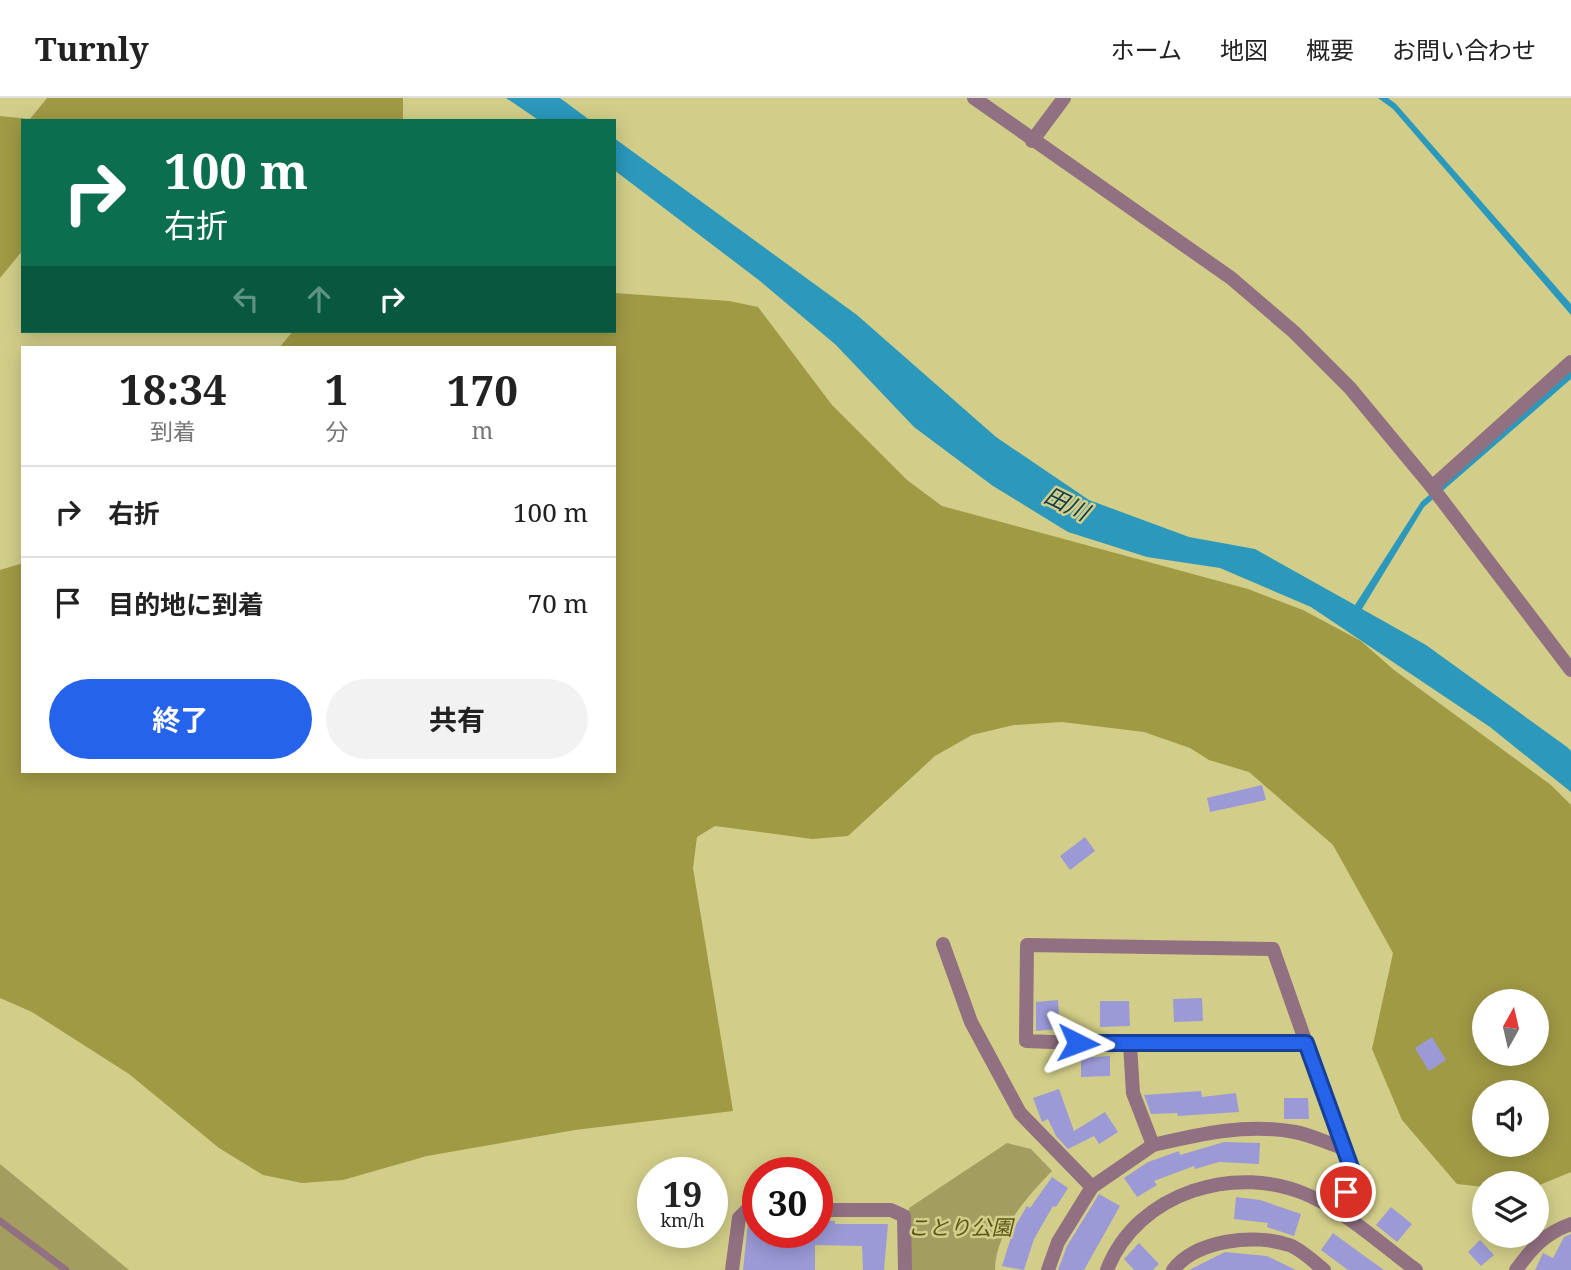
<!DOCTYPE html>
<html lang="ja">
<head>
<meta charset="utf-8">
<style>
	:root { --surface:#fff; --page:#f2f2f2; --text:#222; --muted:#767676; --line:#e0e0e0; --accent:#2563eb }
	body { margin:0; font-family:"Noto Serif","Noto Sans JP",serif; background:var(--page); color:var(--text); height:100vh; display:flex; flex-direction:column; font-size:26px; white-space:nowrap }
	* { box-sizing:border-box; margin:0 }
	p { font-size:23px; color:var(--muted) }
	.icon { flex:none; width:38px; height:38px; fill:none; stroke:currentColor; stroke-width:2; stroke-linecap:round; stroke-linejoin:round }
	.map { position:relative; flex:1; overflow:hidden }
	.drawer { position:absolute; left:21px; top:248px; width:595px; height:427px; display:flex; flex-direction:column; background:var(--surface); border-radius:0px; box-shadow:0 4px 18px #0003 }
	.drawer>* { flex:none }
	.hud { position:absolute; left:21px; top:21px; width:595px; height:214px; border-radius:0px; box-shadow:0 4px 18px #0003; background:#0b6e4f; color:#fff; overflow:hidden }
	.needle { width:46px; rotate:8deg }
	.controls { position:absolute; left:1472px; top:891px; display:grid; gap:14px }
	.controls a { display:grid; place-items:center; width:77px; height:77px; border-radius:50%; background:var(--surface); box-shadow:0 4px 18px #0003; font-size:35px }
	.speed { position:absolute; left:637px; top:1059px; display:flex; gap:14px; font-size:35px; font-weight:700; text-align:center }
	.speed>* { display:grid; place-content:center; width:91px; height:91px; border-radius:50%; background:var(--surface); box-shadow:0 4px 18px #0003; line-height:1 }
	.speed small { font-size:18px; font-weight:400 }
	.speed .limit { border:10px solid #d22; background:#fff; color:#111 }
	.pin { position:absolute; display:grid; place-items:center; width:60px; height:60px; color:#fff; margin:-30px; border:4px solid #fff; border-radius:50%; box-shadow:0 2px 7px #0007 }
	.me { position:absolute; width:77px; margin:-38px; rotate:93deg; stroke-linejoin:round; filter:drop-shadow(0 0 5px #0008) }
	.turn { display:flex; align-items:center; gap:24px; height:147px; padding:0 28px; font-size:32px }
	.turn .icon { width:91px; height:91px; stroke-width:2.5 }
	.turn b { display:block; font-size:49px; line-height:60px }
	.lanes { display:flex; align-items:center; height:66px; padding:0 28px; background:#0003; justify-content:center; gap:35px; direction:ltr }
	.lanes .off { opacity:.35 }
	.eta { display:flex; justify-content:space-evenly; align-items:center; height:119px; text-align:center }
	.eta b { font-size:42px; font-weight:700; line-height:49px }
	.primary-button { display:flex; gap:14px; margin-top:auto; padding:14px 28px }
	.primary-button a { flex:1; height:80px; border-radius:42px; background:var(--accent); color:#fff; font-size:28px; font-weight:700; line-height:80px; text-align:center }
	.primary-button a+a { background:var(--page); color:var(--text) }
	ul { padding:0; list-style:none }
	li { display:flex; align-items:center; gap:21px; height:91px; padding:0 28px; border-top:2px solid var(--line) }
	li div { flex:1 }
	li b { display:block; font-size:26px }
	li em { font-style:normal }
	header { display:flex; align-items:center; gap:42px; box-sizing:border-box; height:98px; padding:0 35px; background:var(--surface); border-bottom:2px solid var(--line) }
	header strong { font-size:33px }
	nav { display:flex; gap:38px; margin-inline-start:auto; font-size:24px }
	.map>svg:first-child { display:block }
</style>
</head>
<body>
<header>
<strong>Turnly</strong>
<nav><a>ホーム</a><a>地図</a><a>概要</a><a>お問い合わせ</a></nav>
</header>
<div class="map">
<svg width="1571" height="1172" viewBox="0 0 1571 1172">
	<rect width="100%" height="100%" fill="#d2ce89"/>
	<g fill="#a39e60">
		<path d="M1007 1045 1031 1051 1052 1073C1026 1100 996 1133 995 1172H910L909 1110Z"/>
		<polygon points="0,1066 129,1172 0,1172"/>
	</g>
	<g fill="#a09a45" fill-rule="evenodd">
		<polygon points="47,0 403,0 403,23 23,23 23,152 0,180 0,18 30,21"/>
		<path d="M614 195 729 203 758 209 832 307 907 382 942 408 1248 491 1303 512 1361 543 1394 572 1551 687 1571 707V1074L1537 1088 1536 1085H1484V1089L1457 1086 1402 1022 1372 951 1393 855 1333 747 1249 674 1209 662 1190 650 1144 634 1062 624 1014 627 972 637 935 658 848 738 812 741 715 728 697 739 693 770 733 1013 575 1032 427 1058 343 1082 302 1085 263 1077 219 1050 129 976 32 914 0 900V472L23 465V674H614V250H279L293 233H614ZM1484 903H1536V956H1484ZM1484 994H1536V1046H1484Z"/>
	</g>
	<g fill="#2b98bc">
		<polygon points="506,0 560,0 591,23 540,23"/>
		<polygon points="1378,0 1388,0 1396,6 1571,206 1571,217 1393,11"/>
		<polygon points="614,40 857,217 996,339 1089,402 1189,439 1255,451 1355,507 1421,404 1571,273 1571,281 1424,409 1362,511 1426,547 1567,649 1571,653 1571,694 1490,629 1311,509 1220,470 1147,459 1068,434 993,388 914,329 836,247 760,183 614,72"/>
	</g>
	<g fill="#9b9ad7">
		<polygon points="1262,687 1266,702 1210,714 1207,700"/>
		<polygon points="1085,739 1095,753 1070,772 1060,758"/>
		<polygon points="1202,900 1203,923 1174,924 1173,901"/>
		<polygon points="1058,902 1060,931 1036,933 1036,904"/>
		<polygon points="1100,903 1129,903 1130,928 1100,929"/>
		<polygon points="1432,939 1446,962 1429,973 1415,950"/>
		<polygon points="1110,958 1110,978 1081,979 1081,960"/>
		<polygon points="1059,991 1074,1033 1105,1014 1118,1034 1099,1046 1094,1038 1068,1051 1056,1038 1048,1021 1042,1024 1033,1000"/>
		<polygon points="1201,993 1202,999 1236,995 1239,1014 1178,1018 1177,1015 1151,1016 1144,997"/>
		<polygon points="1284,1000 1308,1000 1309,1021 1284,1021"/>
		<polygon points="1224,1044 1260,1045 1259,1066 1219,1064 1195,1071 1194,1068 1154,1083 1157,1087 1137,1099 1124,1080 1148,1064 1179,1053 1180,1057"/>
		<polygon points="1052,1079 1068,1090 1056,1109 1053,1108 1034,1141 1024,1172 1002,1168 1014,1130 1027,1108 1030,1110"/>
		<polygon points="1099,1096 1120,1108 1084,1172 1058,1172 1067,1148"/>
		<polygon points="1236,1099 1260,1102 1301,1116 1294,1138 1267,1129 1268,1125 1234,1121"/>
		<polygon points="1391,1109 1412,1126 1397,1144 1376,1127"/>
		<polygon points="817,1122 835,1123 835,1126 888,1126 884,1172 863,1172 862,1148 815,1147 815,1172 743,1172 748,1125 758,1125 758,1134 817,1134"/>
		<polygon points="1333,1135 1352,1149 1384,1172 1348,1172 1321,1152"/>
		<polygon points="1571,1136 1571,1172 1535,1172 1543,1155 1553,1160 1564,1139"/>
		<polygon points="1480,1142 1494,1157 1481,1168 1468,1154"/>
		<polygon points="1139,1145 1159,1166 1153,1172 1134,1172 1124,1161"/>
		<polygon points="1225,1154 1267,1158 1296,1172 1189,1172"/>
	</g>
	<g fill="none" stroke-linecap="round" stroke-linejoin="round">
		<polyline stroke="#917082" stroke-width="7" points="0,1123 66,1172"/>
		<g stroke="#917082" stroke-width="14">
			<polyline points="974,0 1231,180 1294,234 1350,290 1432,389 1571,572"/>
			<polyline points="1032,43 1064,0"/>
			<polyline points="1432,389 1571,264"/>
			<polyline points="943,846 971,924 1020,1015 1092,1089"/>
			<path d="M1306 945 1130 947 1133 995 1153 1047C1200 1036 1247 1025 1295 1034 1311 1037 1327 1045 1343 1050L1354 1075 1338 1113"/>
			<polyline points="1130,947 1026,943 1027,847 1273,851 1343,1050"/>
			<polyline points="817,1112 891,1112 904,1118 905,1172"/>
			<polyline points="732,1172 739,1120 747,1112 758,1112"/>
			<polyline points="1048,1172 1058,1144 1092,1089 1153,1047"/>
			<path d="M1173 1172C1196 1142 1255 1135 1289 1147 1301 1151 1314 1164 1324 1172"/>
			<path d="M1516 1172C1532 1150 1545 1135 1571 1126"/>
		</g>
		<path stroke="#917082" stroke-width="14" d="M1107 1172C1137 1094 1237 1064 1310 1098 1349 1116 1382 1147 1416 1172"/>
	</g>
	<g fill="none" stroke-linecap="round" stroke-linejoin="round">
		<g stroke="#184099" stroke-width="18">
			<polyline id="route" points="1078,945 1306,945 1353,1075 1346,1094"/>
		</g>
		<use href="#route" stroke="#2563eb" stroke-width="12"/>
	</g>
	<g text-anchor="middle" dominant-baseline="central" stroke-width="5" stroke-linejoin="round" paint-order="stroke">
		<g font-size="21" font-style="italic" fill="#5c5718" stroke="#d2ce89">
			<text x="960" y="1129">ことり公園</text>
		</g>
		<g font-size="23" font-style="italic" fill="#0e3c4c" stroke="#d2ce89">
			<text transform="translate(1067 405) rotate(26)">田川</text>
		</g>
	</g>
</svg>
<div class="controls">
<a><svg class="needle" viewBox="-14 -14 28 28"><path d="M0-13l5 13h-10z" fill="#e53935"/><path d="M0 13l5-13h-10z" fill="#767676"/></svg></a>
<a><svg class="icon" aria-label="sound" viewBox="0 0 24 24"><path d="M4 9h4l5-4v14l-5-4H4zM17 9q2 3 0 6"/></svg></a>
<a><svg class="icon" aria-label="layers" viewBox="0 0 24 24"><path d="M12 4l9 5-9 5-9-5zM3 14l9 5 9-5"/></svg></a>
</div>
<div class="speed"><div>19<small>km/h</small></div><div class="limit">30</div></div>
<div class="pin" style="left:1346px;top:1094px;background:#d93025"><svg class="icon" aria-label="arrive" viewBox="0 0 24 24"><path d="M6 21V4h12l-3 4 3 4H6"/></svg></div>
<svg class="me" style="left:1078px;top:945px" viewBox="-20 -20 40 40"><path d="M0-17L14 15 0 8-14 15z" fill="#2563eb" stroke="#fff" stroke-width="4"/></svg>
<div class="hud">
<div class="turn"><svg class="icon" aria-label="right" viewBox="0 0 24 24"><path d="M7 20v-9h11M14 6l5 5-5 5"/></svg><div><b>100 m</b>右折</div></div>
<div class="lanes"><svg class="icon off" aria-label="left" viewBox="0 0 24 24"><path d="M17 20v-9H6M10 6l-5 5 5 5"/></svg><svg class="icon off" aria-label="ahead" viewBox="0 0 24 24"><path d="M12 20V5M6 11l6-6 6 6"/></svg><svg class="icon" aria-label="right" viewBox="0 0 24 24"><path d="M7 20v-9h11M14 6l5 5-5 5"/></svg></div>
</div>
<section class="drawer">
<div class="eta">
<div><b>18:34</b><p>到着</p></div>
<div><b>1</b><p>分</p></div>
<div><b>170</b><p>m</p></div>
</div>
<ul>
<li><svg class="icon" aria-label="right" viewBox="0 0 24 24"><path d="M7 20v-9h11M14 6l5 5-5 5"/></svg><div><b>右折</b></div><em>100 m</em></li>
<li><svg class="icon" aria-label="arrive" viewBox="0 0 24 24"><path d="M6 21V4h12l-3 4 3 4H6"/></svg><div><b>目的地に到着</b></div><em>70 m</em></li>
</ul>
<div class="primary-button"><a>終了</a><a>共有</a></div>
</section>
</div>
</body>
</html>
